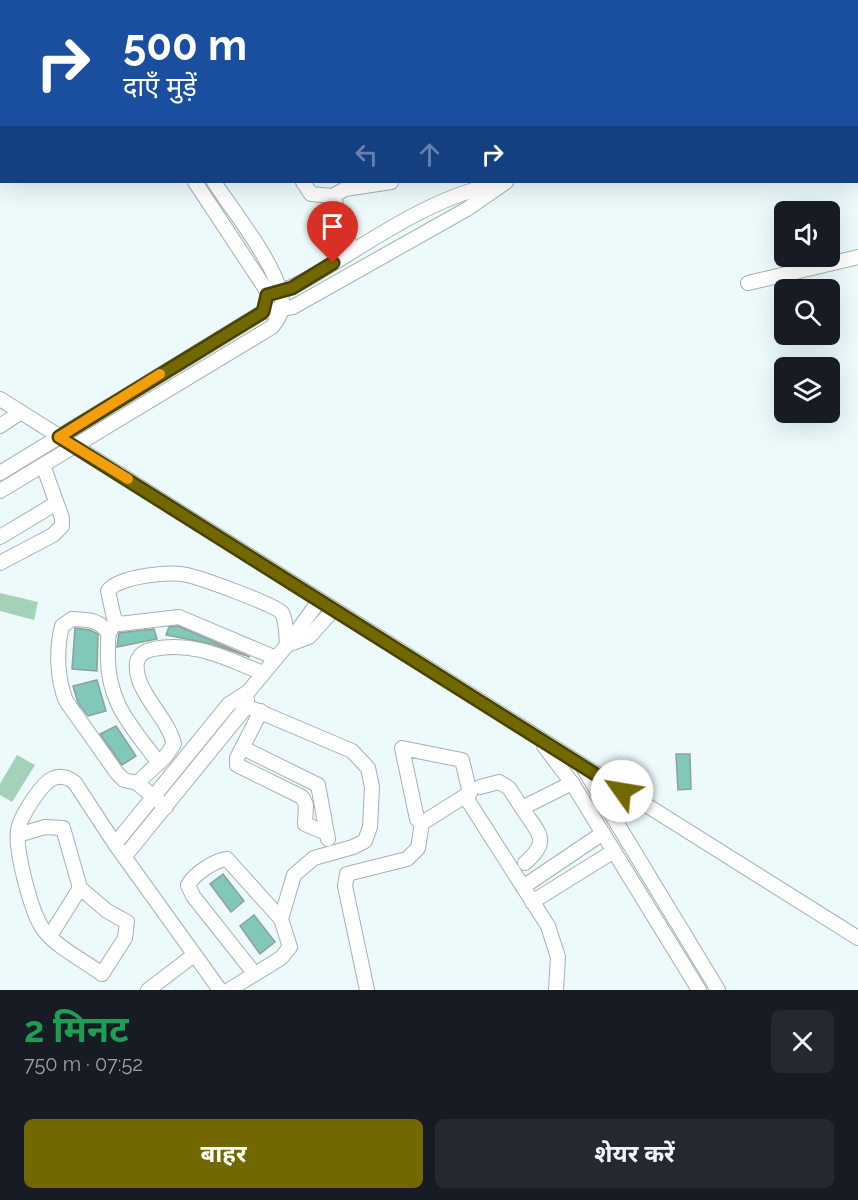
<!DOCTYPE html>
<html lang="hi">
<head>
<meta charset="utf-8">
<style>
	:root { --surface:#171b24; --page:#242831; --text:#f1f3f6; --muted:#9ea1a6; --accent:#726800 }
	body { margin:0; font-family:Raleway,"Noto Sans Devanagari",sans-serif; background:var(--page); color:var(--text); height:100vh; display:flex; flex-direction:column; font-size:22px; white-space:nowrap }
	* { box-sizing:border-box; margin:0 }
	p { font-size:20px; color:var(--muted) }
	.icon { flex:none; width:33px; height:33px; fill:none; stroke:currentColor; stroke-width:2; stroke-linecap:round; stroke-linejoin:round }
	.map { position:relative; height:990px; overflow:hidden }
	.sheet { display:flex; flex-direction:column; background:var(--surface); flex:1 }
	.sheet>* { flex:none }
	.hud { position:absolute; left:0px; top:0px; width:858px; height:183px; box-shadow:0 6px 24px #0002; background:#1a4fa0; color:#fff; overflow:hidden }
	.buttons { position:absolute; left:774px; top:201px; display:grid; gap:12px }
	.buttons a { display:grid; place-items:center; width:66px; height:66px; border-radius:9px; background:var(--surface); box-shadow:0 6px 24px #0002; font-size:30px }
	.pin { position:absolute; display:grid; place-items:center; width:51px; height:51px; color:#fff; margin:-62px -26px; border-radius:50% 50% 50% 0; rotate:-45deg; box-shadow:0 0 6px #0007 }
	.pin .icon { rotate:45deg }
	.me { position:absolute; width:66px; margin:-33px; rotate:302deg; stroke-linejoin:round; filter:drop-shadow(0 0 4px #0008) }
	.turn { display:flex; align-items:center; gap:21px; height:126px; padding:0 24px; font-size:27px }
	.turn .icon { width:78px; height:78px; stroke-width:2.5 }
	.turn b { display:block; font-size:42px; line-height:51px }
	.lanes { display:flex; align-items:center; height:57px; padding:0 24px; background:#0003; justify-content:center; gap:30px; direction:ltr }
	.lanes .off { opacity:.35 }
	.round { display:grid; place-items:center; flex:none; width:63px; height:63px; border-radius:9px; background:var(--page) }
	.head { display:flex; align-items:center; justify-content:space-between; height:102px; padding:0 24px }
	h1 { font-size:36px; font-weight:700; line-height:45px; color:#1e9e55 }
	.action { display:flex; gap:12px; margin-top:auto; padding:12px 24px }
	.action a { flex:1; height:69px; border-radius:9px; background:var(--accent); color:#fff; font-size:24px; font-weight:700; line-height:69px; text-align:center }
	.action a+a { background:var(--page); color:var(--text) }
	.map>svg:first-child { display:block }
</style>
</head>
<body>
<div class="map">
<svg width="858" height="990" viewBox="0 0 858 990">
	<rect width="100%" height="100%" fill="#ecfafb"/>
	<g fill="#a4d2b9">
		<polygon points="0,593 38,602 34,620 0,611"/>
		<polygon points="17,755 35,765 12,802 0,795 0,784"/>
	</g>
	<g fill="#80c8ba" stroke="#929e9c" stroke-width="1.5">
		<polygon points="178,626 250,657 212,644 166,635 169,627"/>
		<polygon points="75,628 90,630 98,634 97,671 72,669"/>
		<polygon points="154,629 157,639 117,647 119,633"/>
		<polygon points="97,680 106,711 88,716 78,703 73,686"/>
		<polygon points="116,726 136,756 122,765 100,734"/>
		<polygon points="676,754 690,754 691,789 678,790"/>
		<polygon points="223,874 244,901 231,912 210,884"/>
		<polygon points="254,915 275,942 260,954 240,926"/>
	</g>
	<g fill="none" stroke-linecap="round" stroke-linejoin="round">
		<g stroke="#a4b1b2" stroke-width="16">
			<g id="minor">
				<polyline points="77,0 78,2"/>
				<polyline points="95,0 96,2"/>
				<polyline points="250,0 250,2"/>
				<polyline points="473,0 473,2"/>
				<polyline points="484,0 484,2"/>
				<polyline points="637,0 638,2"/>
				<polyline points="808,2 809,0"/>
				<polyline points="195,182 265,288 268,295 266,304"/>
				<polyline points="303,182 311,194 333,196 345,189 391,182"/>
				<polyline points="333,196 352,251"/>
				<polyline points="748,283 858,257"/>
				<path d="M268 295C298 288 323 269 350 253 396 224 447 193 501 183"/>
				<polyline points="0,399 858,938"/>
				<polyline points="0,426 21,412"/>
				<polyline points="0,473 263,312 293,307 467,209 506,182"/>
				<path d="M0 491 272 327C278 319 283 312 282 302 280 269 233 211 214 182"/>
				<polyline points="0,537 55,504"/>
				<polyline points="0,563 53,535 62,526 62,518 43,465"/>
				<path d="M113 626C107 634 108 643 108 652 106 701 131 726 159 763"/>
				<path d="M108 633C99 619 88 620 72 619L62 626C56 649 57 679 66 701L117 773 124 780 137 783 166 807"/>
				<polyline points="287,645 309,637 333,610"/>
				<path d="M276 658 179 617 119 624 114 618 108 591C119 576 170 571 187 575 201 578 276 605 282 613 287 622 286 636 287 645"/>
				<polyline points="261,711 237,758 237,765 302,797 306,805 305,824 326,833"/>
				<polyline points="544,746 572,783 699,990"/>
				<polyline points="243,748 318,785 328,839"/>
				<polyline points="584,769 718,990"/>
				<path d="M137 783 165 757 174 744C168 720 147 703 139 680 134 663 136 653 153 649 195 641 225 658 263 673"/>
				<polyline points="480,787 499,782 509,788 522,808 572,783"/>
				<polyline points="465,796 548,926 558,957 556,990"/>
				<path d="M522 808C538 833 552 840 525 863"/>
				<path d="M18 835 45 827 63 828 80 888 107 911 127 922 125 938 102 974C83 960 56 947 43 929 31 912 15 850 18 830 20 817 42 782 54 778 62 775 69 778 75 783L115 844 220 990"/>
				<polyline points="115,844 229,704 248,692 287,645 319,601"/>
				<polyline points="125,856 242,712 247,700"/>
				<polyline points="523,887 603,833"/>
				<polyline points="532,902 614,851"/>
				<polyline points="50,936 80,888"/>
				<path d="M254 973 193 896 188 885C194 874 215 860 227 859L281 919"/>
				<polyline points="148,990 194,955"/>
				<polyline points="229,990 281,958 290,947 281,919 294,875 314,858 353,847 365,841 370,827 372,787 368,768 352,751 246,706"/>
				<polyline points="367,990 345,886 347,874 407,859 418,848 422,823 470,793 462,760 402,748 417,819 422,823"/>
			</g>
		</g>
		<g stroke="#9faaaa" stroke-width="1.5" stroke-dasharray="4.5 3" stroke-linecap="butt">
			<polyline points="7,0 8,2"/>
			<polyline points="0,45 2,41"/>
		</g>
		<use href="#minor" stroke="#fff" stroke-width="14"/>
	</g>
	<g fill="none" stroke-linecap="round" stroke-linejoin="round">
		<g stroke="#4a4400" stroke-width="15">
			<polyline id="route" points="333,263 292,288 267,295 263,312 59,437 622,791"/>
		</g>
		<use href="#route" stroke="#726800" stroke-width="10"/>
		<polyline stroke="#f59e0b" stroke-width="10" points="128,479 59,437 160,374"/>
	</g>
</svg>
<div class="buttons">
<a><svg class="icon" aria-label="sound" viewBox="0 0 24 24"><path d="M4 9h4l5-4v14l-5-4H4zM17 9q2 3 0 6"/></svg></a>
<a><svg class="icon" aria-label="search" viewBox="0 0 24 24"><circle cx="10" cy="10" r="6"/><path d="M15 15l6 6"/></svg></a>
<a><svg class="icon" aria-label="layers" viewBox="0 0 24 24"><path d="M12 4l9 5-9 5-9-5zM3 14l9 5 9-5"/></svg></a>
</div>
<div class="pin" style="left:333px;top:263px;background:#d93025"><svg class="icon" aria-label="arrive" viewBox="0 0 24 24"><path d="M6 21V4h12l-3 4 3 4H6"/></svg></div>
<svg class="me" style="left:622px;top:791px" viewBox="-20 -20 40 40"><circle r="19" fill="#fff"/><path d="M0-13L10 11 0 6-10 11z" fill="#726800"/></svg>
<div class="hud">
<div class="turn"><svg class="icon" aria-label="right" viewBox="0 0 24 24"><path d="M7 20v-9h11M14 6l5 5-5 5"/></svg><div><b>500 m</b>दाएँ मुड़ें</div></div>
<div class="lanes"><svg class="icon off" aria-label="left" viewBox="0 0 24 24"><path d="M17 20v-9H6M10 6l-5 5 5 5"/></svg><svg class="icon off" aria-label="ahead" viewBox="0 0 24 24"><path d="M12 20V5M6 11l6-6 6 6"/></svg><svg class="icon" aria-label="right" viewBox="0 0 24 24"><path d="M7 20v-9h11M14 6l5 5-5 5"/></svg></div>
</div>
</div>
<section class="sheet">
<div class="head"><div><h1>2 मिनट</h1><p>750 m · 07:52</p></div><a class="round"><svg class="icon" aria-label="close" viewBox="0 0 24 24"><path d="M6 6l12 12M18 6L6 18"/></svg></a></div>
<div class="action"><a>बाहर</a><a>शेयर करें</a></div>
</section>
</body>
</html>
